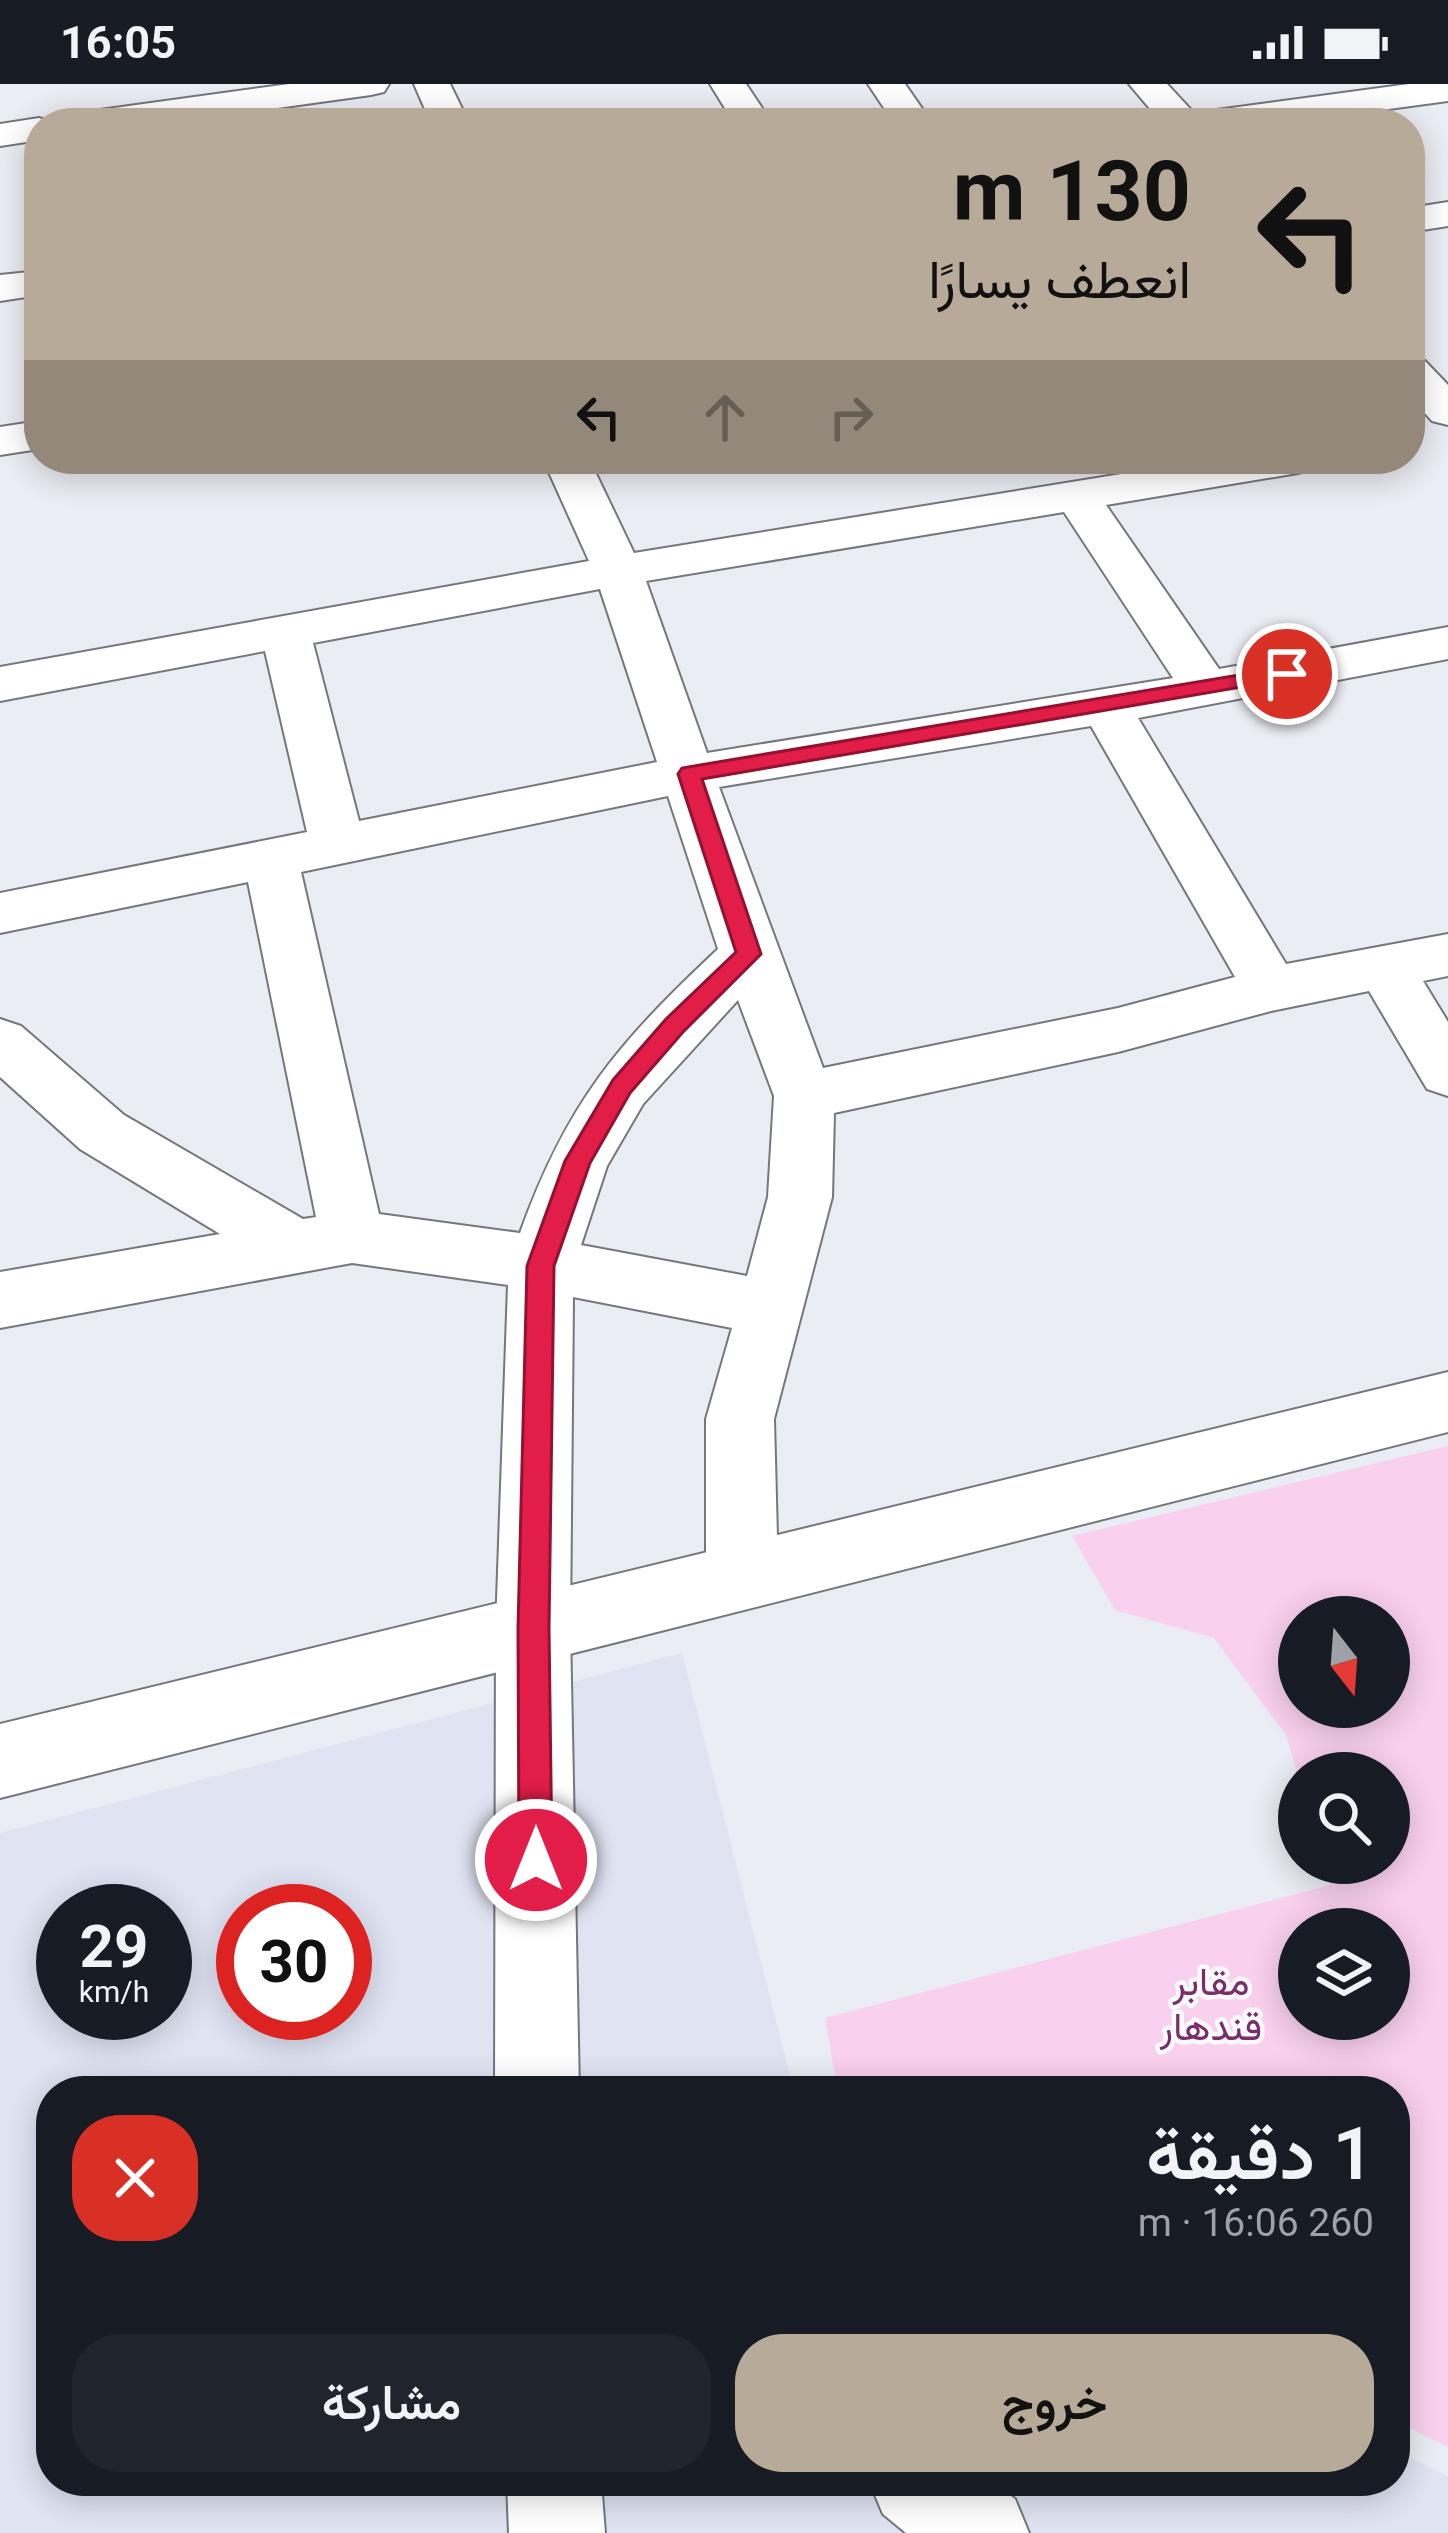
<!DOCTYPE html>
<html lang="ar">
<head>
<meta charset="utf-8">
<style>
	:root { --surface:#171b24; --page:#20242c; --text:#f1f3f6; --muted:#9ea1a6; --accent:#b8aa99 }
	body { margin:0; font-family:Roboto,Vazirmatn,sans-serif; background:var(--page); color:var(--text); direction:rtl; height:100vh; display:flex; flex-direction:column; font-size:45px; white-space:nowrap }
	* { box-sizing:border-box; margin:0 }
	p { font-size:39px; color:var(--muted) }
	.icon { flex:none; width:66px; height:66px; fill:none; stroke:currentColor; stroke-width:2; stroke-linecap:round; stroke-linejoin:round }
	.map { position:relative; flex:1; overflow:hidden; direction:ltr }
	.drawer { position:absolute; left:36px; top:1992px; width:1374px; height:420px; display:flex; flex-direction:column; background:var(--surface); border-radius:48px; box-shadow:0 6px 30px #0003; direction:rtl }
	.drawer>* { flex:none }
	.top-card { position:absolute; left:24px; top:24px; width:1401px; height:366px; border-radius:48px; box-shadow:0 6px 30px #0003; direction:rtl; background:#b8aa99; color:#111; overflow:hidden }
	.needle { width:78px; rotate:163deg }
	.buttons { position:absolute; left:1278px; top:1512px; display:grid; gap:24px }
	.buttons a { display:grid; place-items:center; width:132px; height:132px; border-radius:50%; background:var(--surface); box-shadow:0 6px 30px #0003; font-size:60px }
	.speed { position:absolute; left:36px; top:1800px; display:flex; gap:24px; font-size:60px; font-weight:700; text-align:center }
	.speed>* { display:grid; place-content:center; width:156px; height:156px; border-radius:50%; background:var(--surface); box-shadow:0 6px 30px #0003; line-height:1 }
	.speed small { font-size:30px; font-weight:400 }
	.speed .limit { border:18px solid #d22; background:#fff; color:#111 }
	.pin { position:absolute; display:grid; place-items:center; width:102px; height:102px; color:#fff; margin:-51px; border:6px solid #fff; border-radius:50%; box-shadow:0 3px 12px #0007 }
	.me { position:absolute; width:132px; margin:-66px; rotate:0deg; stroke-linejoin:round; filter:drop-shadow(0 0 9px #0008) }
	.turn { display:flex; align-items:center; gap:42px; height:252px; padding:0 36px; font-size:54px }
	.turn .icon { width:156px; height:156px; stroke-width:2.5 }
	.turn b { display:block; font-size:84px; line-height:102px }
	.lanes { display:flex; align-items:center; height:114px; padding:0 36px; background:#0003; justify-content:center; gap:60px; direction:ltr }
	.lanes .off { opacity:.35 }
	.round { display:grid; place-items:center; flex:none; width:126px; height:126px; border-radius:48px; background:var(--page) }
	.overview { display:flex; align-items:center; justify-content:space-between; height:204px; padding:0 36px }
	h1 { font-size:72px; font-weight:600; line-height:90px }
	.cta { display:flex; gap:24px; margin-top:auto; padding:24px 36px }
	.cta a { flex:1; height:138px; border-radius:48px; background:var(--accent); color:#111; font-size:48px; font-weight:600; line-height:138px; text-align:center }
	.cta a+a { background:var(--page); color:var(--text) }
	.status { display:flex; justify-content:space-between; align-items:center; height:84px; padding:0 60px; background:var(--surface); direction:ltr }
	.status svg { height:33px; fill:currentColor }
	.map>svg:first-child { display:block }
</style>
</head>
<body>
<div class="status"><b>16:05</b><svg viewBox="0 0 49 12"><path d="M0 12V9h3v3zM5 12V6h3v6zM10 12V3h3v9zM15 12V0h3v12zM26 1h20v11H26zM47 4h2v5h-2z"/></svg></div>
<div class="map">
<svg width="1448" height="2449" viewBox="0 0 1448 2449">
	<rect width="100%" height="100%" fill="#ebedf4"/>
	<path fill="#e0e3f2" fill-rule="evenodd" d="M682 1569 794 2007H51V2397H1395V2367L1448 2392V2449H0V1749ZM63 1827H165V1929H63ZM243 1827H345V1929H243Z"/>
	<path fill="#f9d0ee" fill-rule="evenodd" d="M1448 1362V2363L1395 2337V2007H838L825 1934 1330 1801 1324 1779H1389V1689H1299V1695L1286 1651 1214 1554 1115 1526 1072 1452ZM1299 1533H1389V1623H1299ZM1299 1845H1389V1935H1299Z"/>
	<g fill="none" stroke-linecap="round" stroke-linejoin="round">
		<g stroke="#75777d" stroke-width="4">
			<g id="minor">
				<polygon points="289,0 389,0 384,8 371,11 168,39 66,39 72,31 85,28"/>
				<polygon points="414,0 450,0 469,39 431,39"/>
				<polygon points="710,0 746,0 772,39 734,39"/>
				<polygon points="868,0 905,0 932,39 894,39"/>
				<polygon points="1129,0 1167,0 1194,29 1409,0 1448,0 1448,17 1285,39 1162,39"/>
				<polygon points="39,34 54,39 39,39 39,56 0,62 0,40"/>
				<polygon points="1448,118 1448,142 1410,148 1410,124"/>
				<polygon points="39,187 39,211 0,217 0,191"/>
				<polygon points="1410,273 1425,277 1448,301 1448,341 1432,337 1410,313"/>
				<polygon points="39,337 39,365 0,371 0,343"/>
				<path d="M543 375H589L634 469 1214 375H1321L1314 385 1298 389 1106 421 1219 585 1448 543V575L1138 634 1286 880 1448 850V892L1423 897 1448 938V1012L1427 1005 1369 907 1271 927 1118 968 834 1029 832 1113 774 1335 778 1493 768 1517 742 1526 716 1517 706 1493V1335L732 1244 573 1213 570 1544 579 2007H495L496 1544 508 1201 352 1179 0 1244V1188L220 1150 80 1065 0 993V935L21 942 124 1031 303 1135 316 1133 248 798 0 849V809L307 748 265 567 0 617V583L589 477ZM1064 428 1173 594 707 669 646 497ZM600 505 657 678 359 737 313 559ZM1091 642 1235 893 1118 924 823 984 719 703ZM668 712 718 865C618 959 567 1018 520 1149L379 1130 301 788ZM738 916 774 1012 768 1113 747 1192 581 1161 607 1082 643 1020Z"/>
				<polygon points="507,2397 601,2397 605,2449 509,2449"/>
				<polygon points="869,2397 991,2397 1015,2415 1029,2449 906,2449 883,2430"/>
			</g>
		</g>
		<g stroke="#75777d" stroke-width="4">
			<polygon id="secondary" points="1448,1288 1448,1348 0,1714 0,1640"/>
		</g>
		<use href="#minor" fill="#fff" fill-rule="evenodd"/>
		<use href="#secondary" fill="#fff" fill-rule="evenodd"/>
	</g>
	<polygon fill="#e11d48" stroke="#92132f" stroke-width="3" points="1287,583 1294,585 1294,594 702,695 761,870 683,948 630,1009 590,1079 554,1182 549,1544 552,1776 547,1787 536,1792 524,1787 519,1776 518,1544 527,1182 565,1077 613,996 666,935 736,868 678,690 682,684"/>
	<g text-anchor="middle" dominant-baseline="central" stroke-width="9" stroke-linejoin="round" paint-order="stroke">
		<g font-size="39" fill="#7a2d6b" stroke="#f9faff">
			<text x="1211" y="1898">مقابر<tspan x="1211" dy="45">قندهار</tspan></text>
		</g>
	</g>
</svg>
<div class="buttons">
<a><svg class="needle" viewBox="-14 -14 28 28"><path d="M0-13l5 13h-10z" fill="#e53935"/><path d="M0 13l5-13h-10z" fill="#9ea1a6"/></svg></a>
<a><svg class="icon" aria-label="search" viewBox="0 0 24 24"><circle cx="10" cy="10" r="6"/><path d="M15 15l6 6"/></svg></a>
<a><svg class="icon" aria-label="layers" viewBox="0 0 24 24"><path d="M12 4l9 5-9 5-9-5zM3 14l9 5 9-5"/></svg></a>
</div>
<div class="speed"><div>29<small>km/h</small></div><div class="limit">30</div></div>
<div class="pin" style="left:1287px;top:590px;background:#d93025"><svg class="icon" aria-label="arrive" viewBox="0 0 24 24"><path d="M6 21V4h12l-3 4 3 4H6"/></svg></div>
<svg class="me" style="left:536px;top:1776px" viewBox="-20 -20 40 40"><circle r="17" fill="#e11d48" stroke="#fff" stroke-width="3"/><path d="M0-11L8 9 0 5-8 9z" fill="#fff"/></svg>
<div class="top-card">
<div class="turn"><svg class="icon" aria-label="left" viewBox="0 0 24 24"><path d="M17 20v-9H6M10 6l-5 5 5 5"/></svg><div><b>130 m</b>انعطف يسارًا</div></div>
<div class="lanes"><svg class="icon" aria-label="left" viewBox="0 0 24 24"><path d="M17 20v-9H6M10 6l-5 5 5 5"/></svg><svg class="icon off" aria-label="ahead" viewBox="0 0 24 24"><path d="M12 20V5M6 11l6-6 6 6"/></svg><svg class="icon off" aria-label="right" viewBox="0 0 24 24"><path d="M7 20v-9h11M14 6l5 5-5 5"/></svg></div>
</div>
<section class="drawer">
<div class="overview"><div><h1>1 دقيقة</h1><p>260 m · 16:06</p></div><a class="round" style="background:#d93025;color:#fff"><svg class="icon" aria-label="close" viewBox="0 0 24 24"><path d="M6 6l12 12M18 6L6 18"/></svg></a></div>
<div class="cta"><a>خروج</a><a>مشاركة</a></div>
</section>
</div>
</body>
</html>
